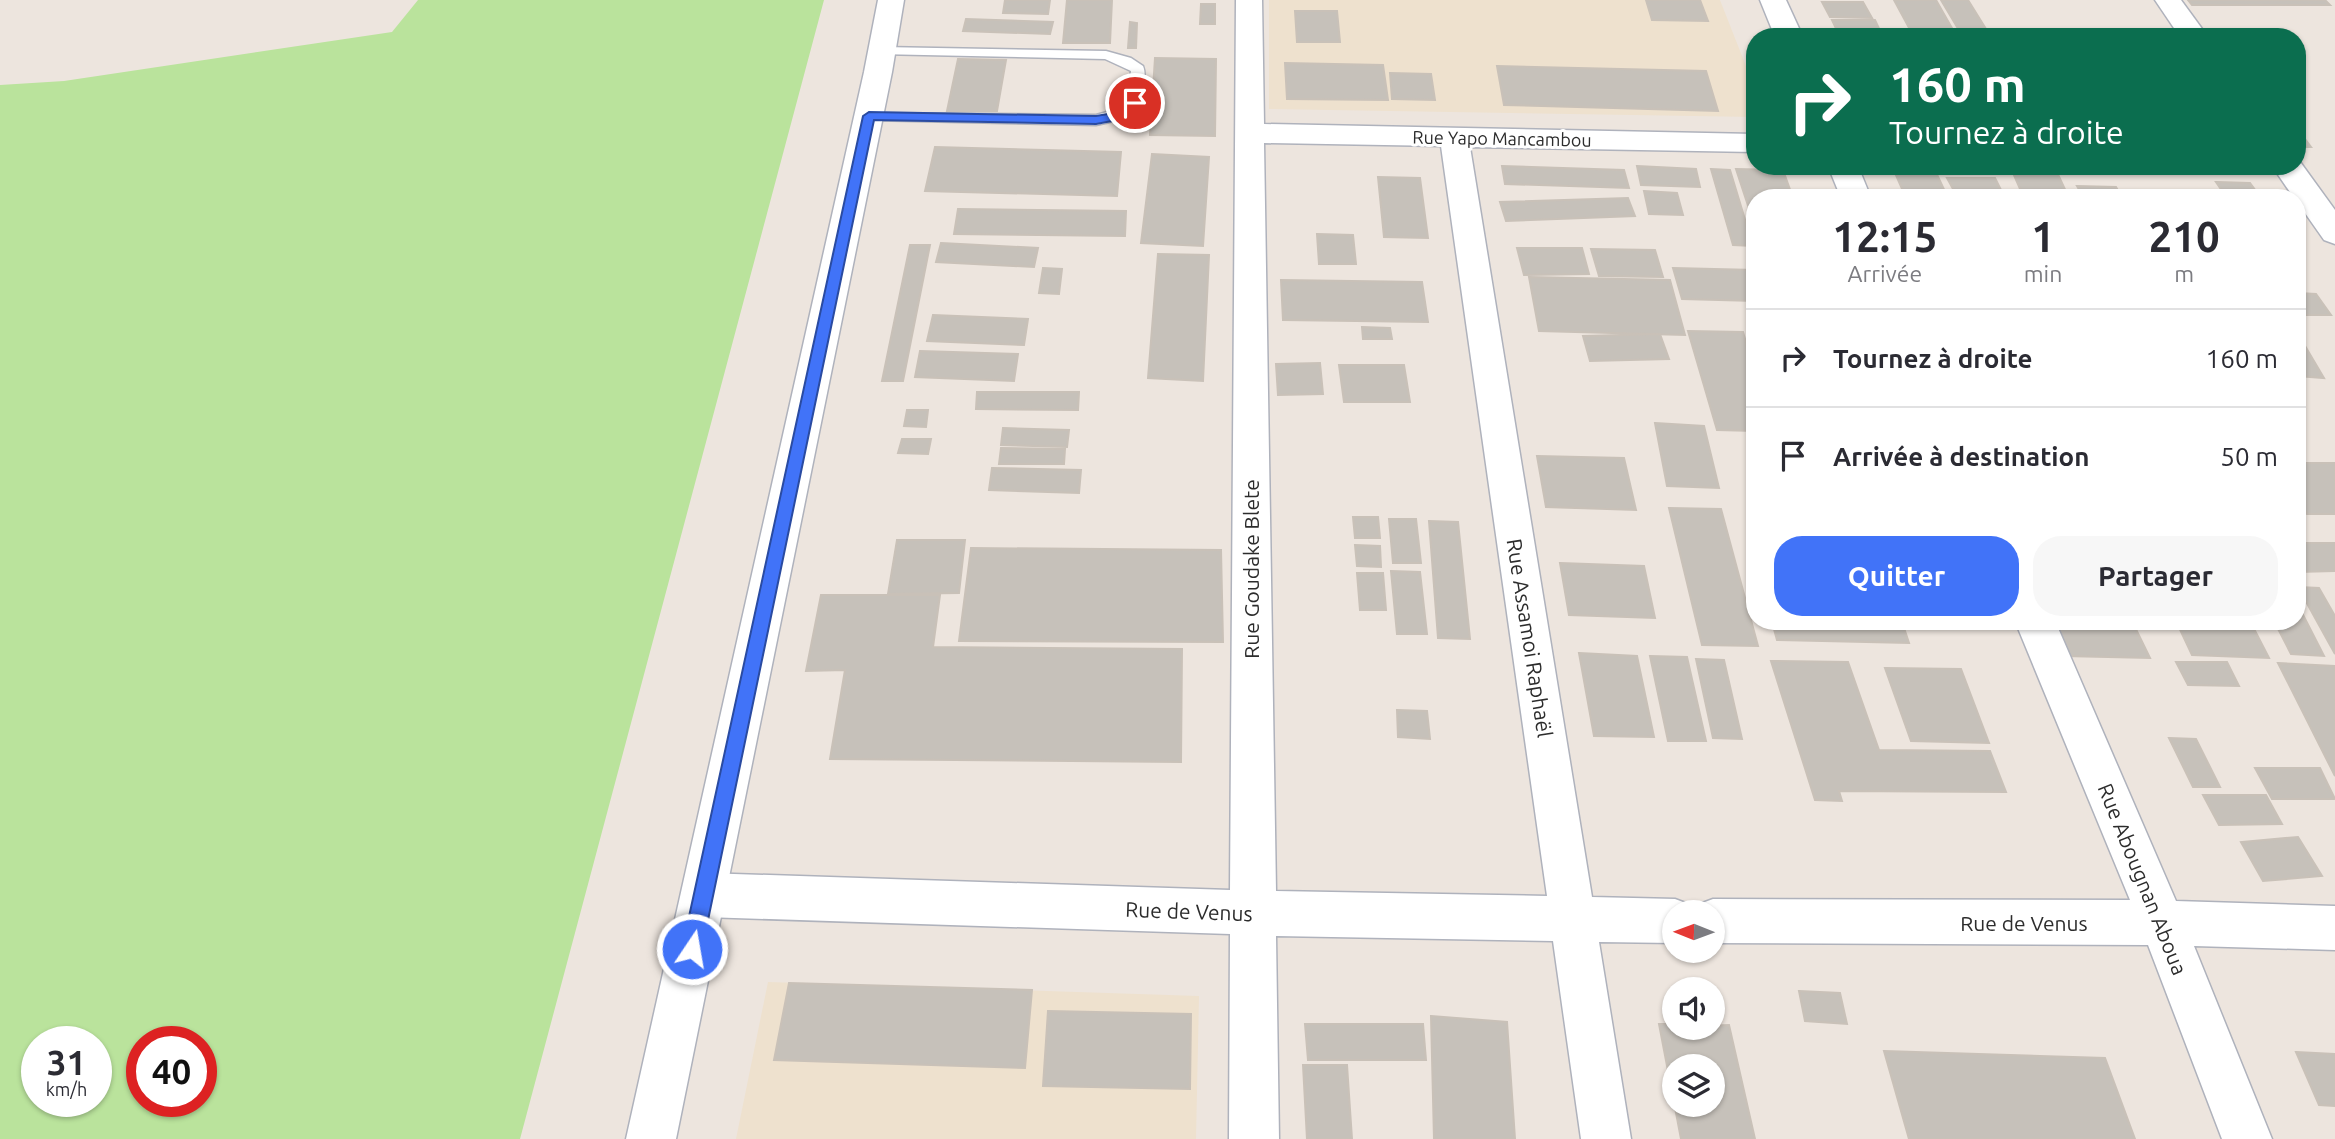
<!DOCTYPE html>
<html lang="fr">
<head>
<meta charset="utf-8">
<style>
	:root { --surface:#fff; --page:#f7f7f7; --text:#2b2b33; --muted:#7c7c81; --line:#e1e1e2; --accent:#4173f8 }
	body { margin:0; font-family:Ubuntu,sans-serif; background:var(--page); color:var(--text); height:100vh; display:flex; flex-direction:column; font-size:26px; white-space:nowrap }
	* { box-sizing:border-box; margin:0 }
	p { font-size:23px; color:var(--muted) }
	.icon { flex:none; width:38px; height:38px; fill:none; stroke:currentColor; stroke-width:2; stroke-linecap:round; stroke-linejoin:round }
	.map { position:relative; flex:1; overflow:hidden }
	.panel { position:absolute; left:1746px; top:189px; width:560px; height:441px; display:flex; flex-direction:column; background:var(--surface); border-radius:28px; box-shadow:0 2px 5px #0004 }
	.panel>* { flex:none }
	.banner { position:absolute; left:1746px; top:28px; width:560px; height:147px; border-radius:28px; box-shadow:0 2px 5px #0004; background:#0b6e4f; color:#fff; overflow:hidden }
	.needle { width:46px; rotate:271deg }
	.tools { position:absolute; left:1662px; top:900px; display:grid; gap:14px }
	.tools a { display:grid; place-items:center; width:63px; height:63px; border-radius:50%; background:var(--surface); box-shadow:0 2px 5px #0004; font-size:35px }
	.speed { position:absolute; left:21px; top:1026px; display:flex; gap:14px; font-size:35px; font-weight:700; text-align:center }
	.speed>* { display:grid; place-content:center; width:91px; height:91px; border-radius:50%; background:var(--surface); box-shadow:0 2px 5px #0004; line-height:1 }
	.speed small { font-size:18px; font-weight:400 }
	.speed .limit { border:10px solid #d22; background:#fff; color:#111 }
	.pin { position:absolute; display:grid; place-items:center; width:60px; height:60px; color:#fff; margin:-30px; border:4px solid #fff; border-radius:50%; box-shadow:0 2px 7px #0007 }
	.me { position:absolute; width:77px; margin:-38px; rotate:12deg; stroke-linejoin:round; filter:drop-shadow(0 0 5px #0008) }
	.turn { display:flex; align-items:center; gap:24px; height:147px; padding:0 28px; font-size:32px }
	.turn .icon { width:91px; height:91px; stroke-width:2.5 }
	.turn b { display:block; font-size:49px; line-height:60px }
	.eta { display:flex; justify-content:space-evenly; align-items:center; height:119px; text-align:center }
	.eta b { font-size:42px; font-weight:700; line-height:49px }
	.button { display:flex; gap:14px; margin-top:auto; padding:14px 28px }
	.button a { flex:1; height:80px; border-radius:28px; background:var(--accent); color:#fff; font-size:28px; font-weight:700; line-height:80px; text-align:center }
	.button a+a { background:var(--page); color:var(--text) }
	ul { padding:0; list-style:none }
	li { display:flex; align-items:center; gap:21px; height:98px; padding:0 28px; border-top:2px solid var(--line) }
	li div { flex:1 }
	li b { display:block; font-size:26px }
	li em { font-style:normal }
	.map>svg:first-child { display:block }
</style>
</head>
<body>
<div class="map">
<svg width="2335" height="1139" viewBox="0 0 2335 1139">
	<rect width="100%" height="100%" fill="#ede5de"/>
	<g fill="#eee1ce">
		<polygon points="1269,0 1720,0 1755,89 1755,117 1269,109"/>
		<polygon points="768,982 1199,996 1196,1139 736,1139"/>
	</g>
	<path fill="#bae39c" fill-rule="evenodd" d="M418 0H824L520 1139H0V85L64 81 392 32ZM37 1041H96V1101H37ZM142 1041H201V1101H142Z"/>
	<g fill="#c6c1ba" stroke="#c9c1b8" stroke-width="2" fill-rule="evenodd">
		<polygon points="1005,0 1050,0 1048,14 1003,13"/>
		<polygon points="1067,0 1112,0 1110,43 1063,43"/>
		<polygon points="1646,0 1700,0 1708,21 1652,20"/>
		<polygon points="1894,0 1936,0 1957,37 1914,37"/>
		<polygon points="1941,0 1968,0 1991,37 1963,37"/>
		<polygon points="2188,0 2325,0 2330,5 2192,5"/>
		<polygon points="1822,2 1863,2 1872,18 1830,17"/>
		<polygon points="1201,4 1215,4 1215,24 1200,24"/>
		<polygon points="1295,11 1337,11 1340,42 1297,42"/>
		<polygon points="966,19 1053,22 1050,34 963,31"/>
		<polygon points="1832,20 1875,20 1883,37 1840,37"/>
		<polygon points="1130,22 1137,23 1136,48 1128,48"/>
		<polygon points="1155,58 1216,59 1215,136 1150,135"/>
		<polygon points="958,59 1006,60 997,111 947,111"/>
		<polygon points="1285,63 1383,65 1388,100 1287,99"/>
		<polygon points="1497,66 1706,71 1718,111 1504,105"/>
		<polygon points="1390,73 1431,74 1435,100 1392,99"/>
		<polygon points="2298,131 2299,131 2311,147 2298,147"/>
		<polygon points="935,147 1121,152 1117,196 925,191"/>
		<polygon points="1152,154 1209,157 1203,246 1141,243"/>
		<polygon points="1502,166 1624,170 1629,188 1505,184"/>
		<polygon points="1637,166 1696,169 1700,187 1641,185"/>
		<polygon points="1892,166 1933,166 1948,198 1906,198"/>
		<polygon points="2010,166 2055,168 2069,198 2024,198"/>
		<polygon points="1711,169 1730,170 1753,246 1733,245"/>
		<polygon points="1736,169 1783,170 1793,198 1755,198 1755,227"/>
		<polygon points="1378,177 1420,178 1428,238 1384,237"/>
		<polygon points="1947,178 1995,178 2005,198 1958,198"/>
		<polygon points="2216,182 2250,183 2261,198 2227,198"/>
		<polygon points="2077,186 2116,187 2122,198 2084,198"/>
		<polygon points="1644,191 1677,193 1683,215 1649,214"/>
		<polygon points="1628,198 1635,216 1506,221 1500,202"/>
		<polygon points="958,209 1126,211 1125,236 954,234"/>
		<polygon points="1317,234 1353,235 1356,264 1319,264"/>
		<polygon points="941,243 1038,248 1034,267 936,262"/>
		<polygon points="910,245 930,245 903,381 882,381"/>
		<polygon points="1517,248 1582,248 1589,274 1524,275"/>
		<polygon points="1591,249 1655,250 1663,277 1599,276"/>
		<polygon points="1158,254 1209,255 1203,381 1148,378"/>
		<polygon points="1043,268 1062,269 1059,294 1039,293"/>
		<polygon points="1673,268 1755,270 1755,301 1682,299"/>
		<polygon points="1529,277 1670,280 1685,335 1539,331"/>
		<polygon points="1281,280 1422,282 1428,322 1283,320"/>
		<polygon points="2298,293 2316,294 2331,315 2298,315"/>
		<polygon points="933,315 1028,319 1024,345 927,341"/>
		<polygon points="1362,327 1390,328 1392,339 1363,339"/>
		<polygon points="1688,331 1743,332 1755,373 1755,431 1717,430"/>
		<polygon points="1660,334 1669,359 1590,361 1583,336"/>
		<polygon points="2298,334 2324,378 2298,376"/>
		<polygon points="920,351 1018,354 1014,381 915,377"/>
		<polygon points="1320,363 1323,394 1278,395 1276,364"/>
		<polygon points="1339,365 1404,365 1410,402 1344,402"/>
		<polygon points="977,392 1079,392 1078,410 976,409"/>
		<polygon points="907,410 928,410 926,427 904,426"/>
		<polygon points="1655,423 1704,426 1719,488 1667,486"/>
		<polygon points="1003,428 1069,430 1067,447 1001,445"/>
		<polygon points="902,439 931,439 928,454 898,453"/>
		<polygon points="1001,448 1065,449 1064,464 999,464"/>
		<polygon points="1537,456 1624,458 1636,510 1546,507"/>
		<polygon points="2298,463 2335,463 2335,514 2307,514 2298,500"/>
		<polygon points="992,468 1081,470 1079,493 989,490"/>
		<polygon points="1669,508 1721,509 1758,646 1702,645"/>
		<polygon points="1353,517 1378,517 1380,538 1355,538"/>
		<polygon points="1389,519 1416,519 1421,563 1393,563"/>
		<polygon points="1429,521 1458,522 1470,639 1438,638"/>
		<polygon points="897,540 965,540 959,593 888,594"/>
		<polygon points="2298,543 2335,543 2335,571 2298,572"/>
		<polygon points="1355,545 1380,546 1381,567 1357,566"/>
		<polygon points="971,548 1221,550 1223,642 959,641"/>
		<polygon points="1560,563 1644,566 1655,618 1569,615"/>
		<polygon points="1391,571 1420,572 1427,634 1397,634"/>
		<polygon points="1357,573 1383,573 1386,610 1360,610"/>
		<polygon points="2298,587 2319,588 2335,616 2335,654"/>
		<polygon points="821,595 940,595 933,647 1182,649 1181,762 830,759 845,670 806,671"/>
		<polygon points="2298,605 2324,656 2291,654 2274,621 2298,621"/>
		<polygon points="2048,621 2132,621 2150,658 2064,656"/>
		<polygon points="2176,621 2250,621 2269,658 2192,655"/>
		<polygon points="1772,622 1903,625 1909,643 1777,640"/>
		<polygon points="1579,653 1637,656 1654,737 1594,736"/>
		<polygon points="1650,656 1687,657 1706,741 1668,741"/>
		<polygon points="1696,659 1724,660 1742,739 1713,738"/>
		<polygon points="1771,661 1848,662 1879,750 1990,751 2006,792 1839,791 1842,801 1815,800"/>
		<polygon points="2176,662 2227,662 2239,686 2188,685"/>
		<polygon points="2278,663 2335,666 2335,776"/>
		<polygon points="1885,668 1961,669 1989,743 1911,741"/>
		<polygon points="1397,710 1427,711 1430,739 1398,737"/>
		<polygon points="2169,738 2196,739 2220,787 2193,787"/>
		<polygon points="2255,768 2320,768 2335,799 2272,799"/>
		<polygon points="2203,795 2266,795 2282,824 2219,825"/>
		<polygon points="2298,837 2322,876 2263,881 2241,842"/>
		<polygon points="789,983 1032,990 1025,1068 774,1060"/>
		<polygon points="1799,991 1840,993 1847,1024 1805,1021"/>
		<polygon points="1048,1011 1191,1014 1190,1089 1043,1086"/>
		<polygon points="1431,1016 1507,1022 1515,1139 1434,1139"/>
		<polygon points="1305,1024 1423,1024 1426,1060 1308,1060"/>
		<path d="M1659 1024H1675V1027L1729 1025 1755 1139H1681ZM1675 1066H1713V1104H1675Z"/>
		<polygon points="1884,1051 2105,1058 2135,1139 1909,1139"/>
		<polygon points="2296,1052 2335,1054 2335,1106 2319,1105"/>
		<polygon points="1303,1065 1347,1065 1352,1139 1307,1139"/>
	</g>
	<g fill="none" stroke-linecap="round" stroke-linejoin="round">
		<g stroke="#afb2bc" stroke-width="3">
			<path id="service" d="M882 47 1106 51 1131 58 1143 66C1146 73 1144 80 1144 88 1141 117 1121 120 1096 125L869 120 864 119 862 116 864 113 1096 115 1122 108 1127 101 1131 71 1105 59 877 54V48Z"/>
		</g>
		<g stroke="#afb2bc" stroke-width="3">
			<g id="minor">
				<path d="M1236 0H1262L1264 124 1755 134V152L1470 147 1592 897 1675 899 1691 905 1694 912H1675V943L1599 942 1631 1139H1581L1553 941 1276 936 1279 1139H1229L1230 934 704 917 688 910 681 895 688 880 704 873 1230 890ZM1264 143 1441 146 1547 896 1276 891Z"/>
				<polygon points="1760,0 1786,0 1803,37 1775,37"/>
				<polygon points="2155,0 2181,0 2208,37 2180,37"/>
				<polygon points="2298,159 2335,210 2335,244 2324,240 2298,203 2298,198 2294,198 2272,166 2298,166"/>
				<polygon points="1828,166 1858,166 1871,198 1841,198"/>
				<polygon points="2015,621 2055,621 2176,901 2335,906 2335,950 2194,946 2272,1139 2222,1139 2148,945 1713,943 1713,912 1694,912 1697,905 1713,899 2130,900"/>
			</g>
		</g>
		<g stroke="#afb2bc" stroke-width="3">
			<polygon id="tertiary" points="878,0 904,0 892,72 676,1139 626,1139 864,72"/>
		</g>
		<use href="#service" fill="#fff" fill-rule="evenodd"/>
		<use href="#minor" fill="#fff" fill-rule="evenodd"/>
		<use href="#tertiary" fill="#fff" fill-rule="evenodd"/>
	</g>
	<polygon fill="#4173f8" stroke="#2a4ba1" stroke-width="2" points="1135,100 1141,103 1128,118 1096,124 874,120 702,949 699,956 692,959 685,956 682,949 863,116 869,112 1096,116 1120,112"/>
	<g text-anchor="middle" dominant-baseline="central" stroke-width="6" stroke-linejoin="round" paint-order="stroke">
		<g font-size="18" fill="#2c2c2c" stroke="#fff">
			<text transform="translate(1502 138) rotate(1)">Rue Yapo Mancambou</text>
		</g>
		<g font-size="21" fill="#2c2c2c" stroke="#fff">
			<text transform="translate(1251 569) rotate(-90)">Rue Goudake Blete</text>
			<text transform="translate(1530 638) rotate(81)">Rue Assamoi Raphaël</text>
			<text transform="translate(2143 879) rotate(68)">Rue Abougnan Aboua</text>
			<text transform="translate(1189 911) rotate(2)">Rue de Venus</text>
			<text x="2024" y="923">Rue de Venus</text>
		</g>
	</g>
</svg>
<div class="tools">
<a><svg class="needle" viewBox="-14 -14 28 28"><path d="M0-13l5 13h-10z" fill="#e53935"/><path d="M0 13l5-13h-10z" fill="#7c7c81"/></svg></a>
<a><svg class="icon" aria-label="sound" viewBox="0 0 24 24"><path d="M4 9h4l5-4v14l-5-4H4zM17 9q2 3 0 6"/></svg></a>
<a><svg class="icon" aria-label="layers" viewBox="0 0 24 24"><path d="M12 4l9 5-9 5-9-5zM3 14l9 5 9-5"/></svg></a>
</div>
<div class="speed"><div>31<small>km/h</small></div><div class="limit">40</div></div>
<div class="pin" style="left:1135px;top:103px;background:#d93025"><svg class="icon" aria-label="arrive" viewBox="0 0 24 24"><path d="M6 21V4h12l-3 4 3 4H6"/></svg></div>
<svg class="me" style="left:692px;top:949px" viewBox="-20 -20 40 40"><circle r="17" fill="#4173f8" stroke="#fff" stroke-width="3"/><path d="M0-11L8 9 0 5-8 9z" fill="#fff"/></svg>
<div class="banner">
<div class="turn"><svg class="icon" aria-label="right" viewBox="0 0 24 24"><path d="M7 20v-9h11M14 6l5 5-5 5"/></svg><div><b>160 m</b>Tournez à droite</div></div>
</div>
<section class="panel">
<div class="eta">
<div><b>12:15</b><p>Arrivée</p></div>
<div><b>1</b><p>min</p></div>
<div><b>210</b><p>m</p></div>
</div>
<ul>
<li><svg class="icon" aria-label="right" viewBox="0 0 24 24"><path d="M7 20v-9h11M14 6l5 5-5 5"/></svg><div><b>Tournez à droite</b></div><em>160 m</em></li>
<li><svg class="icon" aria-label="arrive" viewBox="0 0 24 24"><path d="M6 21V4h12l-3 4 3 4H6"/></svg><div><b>Arrivée à destination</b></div><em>50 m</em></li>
</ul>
<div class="button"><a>Quitter</a><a>Partager</a></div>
</section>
</div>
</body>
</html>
